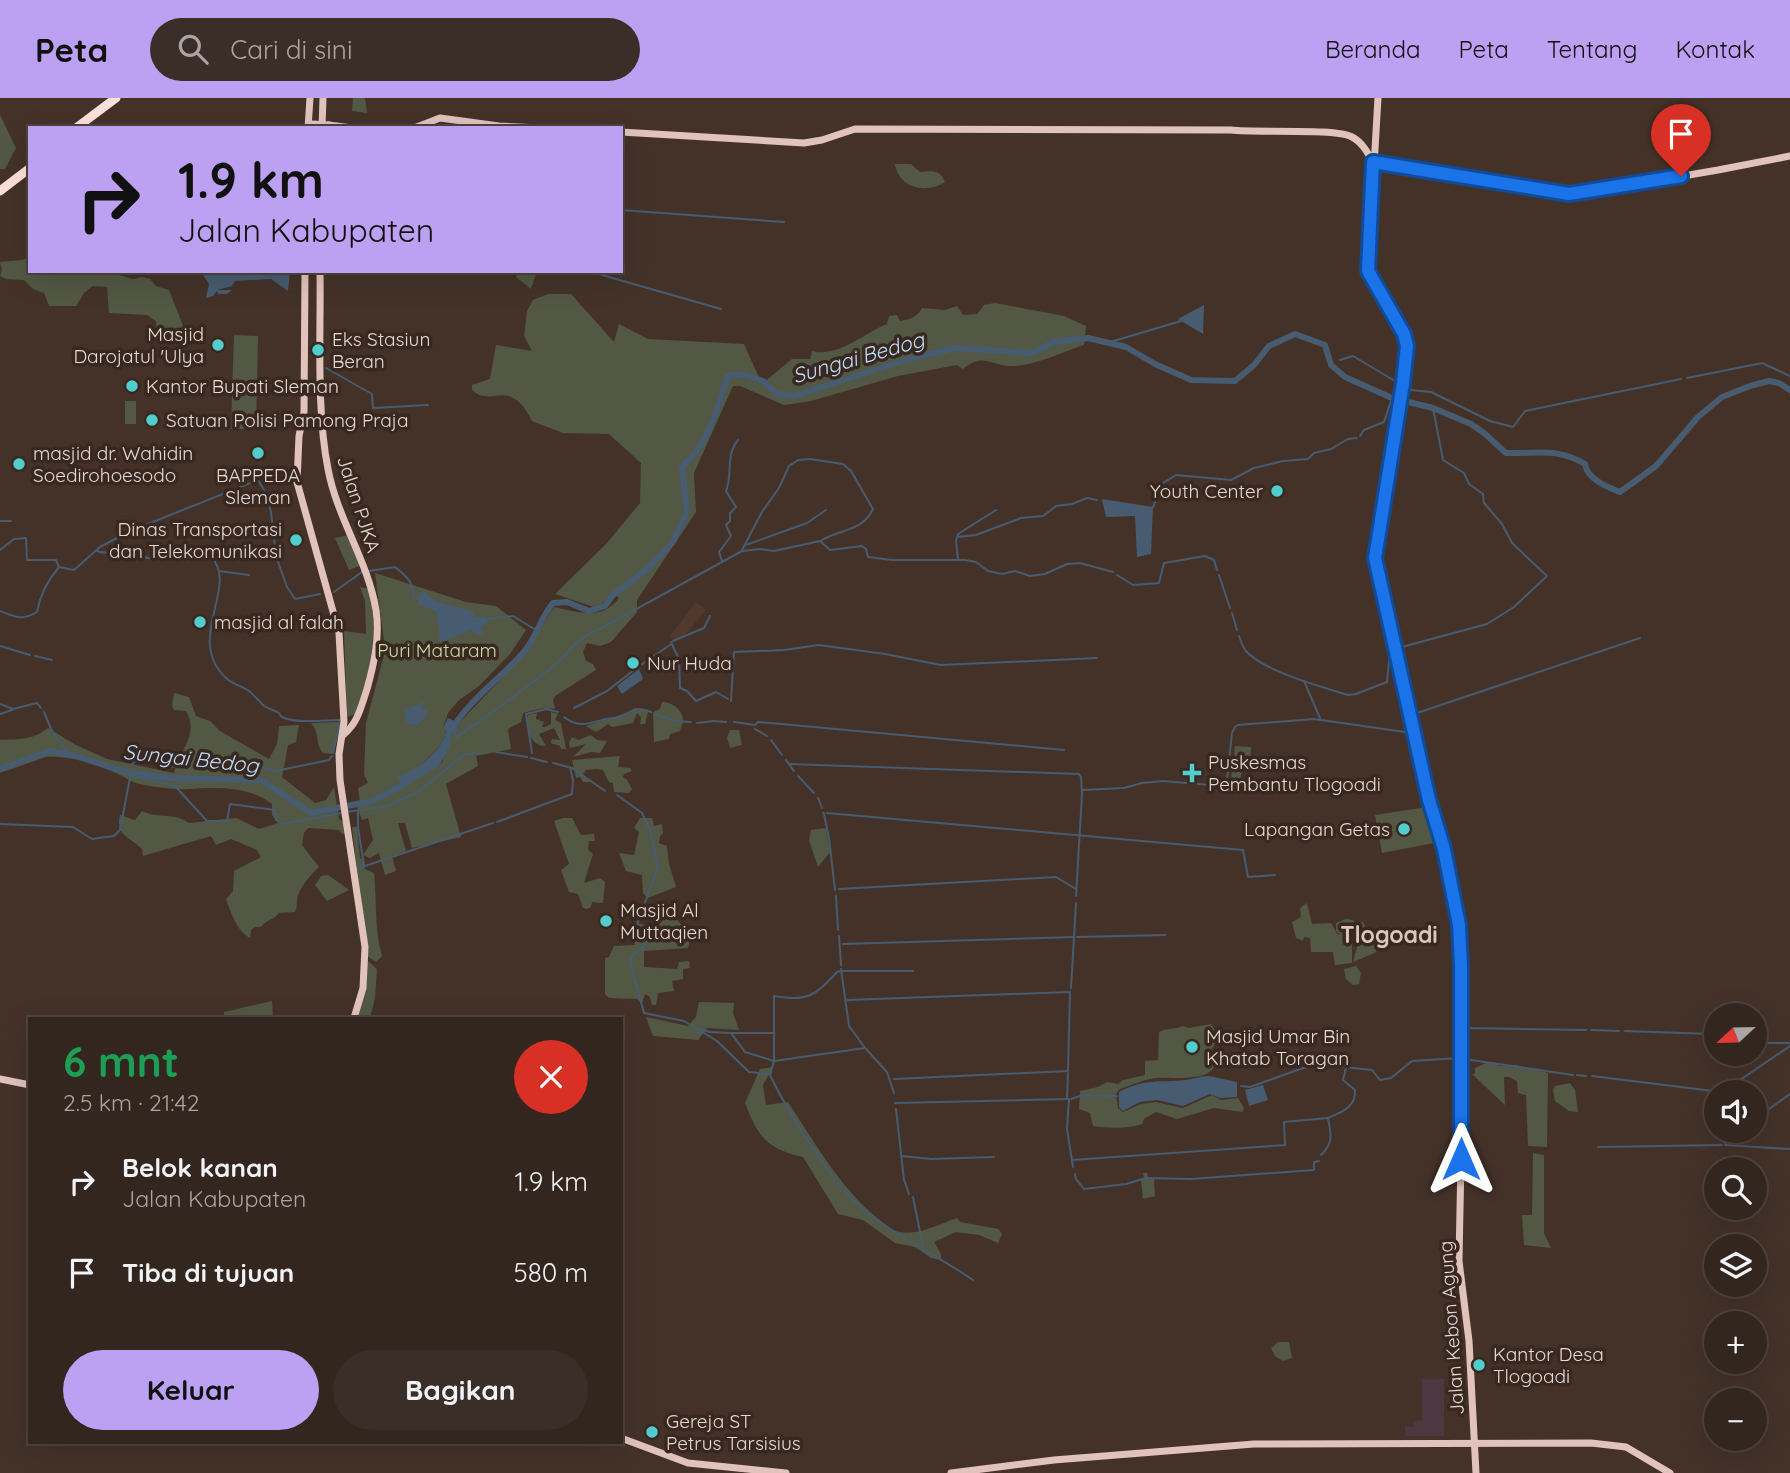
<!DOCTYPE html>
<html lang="id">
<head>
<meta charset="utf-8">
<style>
	:root { --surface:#33261f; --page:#3b2e28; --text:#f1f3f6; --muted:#a9a5a4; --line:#4e433d; --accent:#bca0f2 }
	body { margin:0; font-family:Quicksand,sans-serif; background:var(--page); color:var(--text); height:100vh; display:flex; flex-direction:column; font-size:26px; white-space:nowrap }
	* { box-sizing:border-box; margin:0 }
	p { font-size:23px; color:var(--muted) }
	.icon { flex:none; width:38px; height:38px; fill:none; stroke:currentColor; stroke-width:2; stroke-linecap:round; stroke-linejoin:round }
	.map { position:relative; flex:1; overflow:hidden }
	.side { position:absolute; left:28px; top:919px; width:595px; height:427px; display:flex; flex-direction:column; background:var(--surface); border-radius:0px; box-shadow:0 7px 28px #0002,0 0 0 2px var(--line) }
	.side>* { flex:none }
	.banner { position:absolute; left:28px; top:28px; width:595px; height:147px; border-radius:0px; box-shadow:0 7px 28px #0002,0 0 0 2px var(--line); background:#bca0f2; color:#111; overflow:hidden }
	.needle { width:46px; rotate:248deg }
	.buttons { position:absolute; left:1704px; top:905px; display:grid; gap:14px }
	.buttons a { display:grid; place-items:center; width:63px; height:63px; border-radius:50%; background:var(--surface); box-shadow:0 7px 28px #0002,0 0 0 2px var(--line); font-size:35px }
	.pin { position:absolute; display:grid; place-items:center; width:60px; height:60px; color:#fff; margin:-72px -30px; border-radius:50% 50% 50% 0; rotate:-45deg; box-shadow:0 0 7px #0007 }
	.pin .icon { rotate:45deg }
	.me { position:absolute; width:77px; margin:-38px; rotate:0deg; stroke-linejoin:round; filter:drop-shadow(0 0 5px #0008) }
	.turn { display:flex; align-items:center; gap:24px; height:147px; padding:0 35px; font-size:32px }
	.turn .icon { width:91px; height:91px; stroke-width:2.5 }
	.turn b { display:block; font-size:49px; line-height:60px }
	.round { display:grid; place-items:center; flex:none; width:74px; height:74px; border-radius:37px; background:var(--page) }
	.head { display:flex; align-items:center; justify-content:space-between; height:119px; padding:0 35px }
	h1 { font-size:42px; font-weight:800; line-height:52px; color:#1e9e55 }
	.action { display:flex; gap:14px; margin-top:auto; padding:14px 35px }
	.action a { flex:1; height:80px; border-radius:42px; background:var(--accent); color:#111; font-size:28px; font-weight:800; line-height:80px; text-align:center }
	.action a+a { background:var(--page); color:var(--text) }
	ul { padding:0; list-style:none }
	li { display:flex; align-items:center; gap:21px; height:91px; padding:0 35px }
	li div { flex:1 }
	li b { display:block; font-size:26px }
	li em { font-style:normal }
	header { display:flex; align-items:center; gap:42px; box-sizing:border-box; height:98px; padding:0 35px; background:var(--accent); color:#111 }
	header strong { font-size:33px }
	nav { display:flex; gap:38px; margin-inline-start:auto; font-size:24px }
	.search { width:490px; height:63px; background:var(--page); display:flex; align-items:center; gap:18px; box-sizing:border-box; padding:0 24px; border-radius:38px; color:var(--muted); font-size:26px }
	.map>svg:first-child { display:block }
</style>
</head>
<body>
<header>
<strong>Peta</strong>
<div class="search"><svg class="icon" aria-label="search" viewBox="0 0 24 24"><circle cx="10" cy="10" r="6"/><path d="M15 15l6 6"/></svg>Cari di sini</div>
<nav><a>Beranda</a><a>Peta</a><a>Tentang</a><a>Kontak</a></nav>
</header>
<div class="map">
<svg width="1790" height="1375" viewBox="0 0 1790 1375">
	<rect width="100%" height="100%" fill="#443229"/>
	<polygon fill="#4b3840" points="1422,1281 1444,1281 1444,1338 1405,1338 1405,1329 1413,1329 1413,1323 1422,1322"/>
	<polygon fill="#513a2d" points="696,504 706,512 683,539 673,542 670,538"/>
	<g fill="#525844">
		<polygon points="353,0 365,0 367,15 352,13"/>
		<polygon points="0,17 16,50 5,71 0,71"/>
		<path d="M895 66H911L920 74C932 73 940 71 945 84 926 97 898 89 895 66Z"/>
		<polygon points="30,159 30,173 105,173 133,181 142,179 150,181 156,188 169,192 185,233 178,236 157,236 156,223 147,217 109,215 107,189 93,188 84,195 76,208 49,208 44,195 33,191 24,182 6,181 0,178 2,172 0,164 22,162"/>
		<polygon points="518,173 537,173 531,191 516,179"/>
		<path d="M548 196H571L614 244 619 226 648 241 744 246 762 286 792 261H810L812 253C838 260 864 235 887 226L889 218 897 217 900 223C911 221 917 219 922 210L945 212 957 208 963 217 977 216 984 207 995 205 1064 218 1086 228 1084 247C1062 254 1037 267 1014 268 992 269 984 253 963 271L957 267 898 278 811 303 784 307 740 288H733L694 375 696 414 637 502V514L611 544 600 548 587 545 583 554 586 563 593 566 596 572 555 598 553 602 555 611 543 610 523 615 521 624 508 631 511 651 476 658 478 668 446 686 461 739 412 750 405 725H398L406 753 392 758 396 773 385 777 379 755 370 760 363 757 373 742 368 720 362 722 356 706 360 705 358 690 368 685 364 676 366 625 383 561 384 542 375 475 466 504 496 508 526 532 510 556 479 588 458 603 448 615 443 630 446 634C440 657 413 667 404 689L442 664 452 636 458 631 459 625 524 557 554 509C578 514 602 523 619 500L614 494 601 507 594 509 555 496 607 445 640 405 641 365 609 336 563 335 532 323C509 277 493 311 472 292V287L490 281 496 247 532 253 524 238 527 213 533 202Z"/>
		<polygon points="234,237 258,238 256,331 231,331"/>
		<rect x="125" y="303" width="11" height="23"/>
		<polygon points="349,437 362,467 349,472 335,440"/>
		<path d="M360 489 369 491C379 535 370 574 356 616L347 619 344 533 366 536 365 503Z"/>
		<path d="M174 595 189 599 196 618 210 623 220 633 269 661 277 646 279 628 299 627 296 644 288 647 282 679 315 705 326 702 334 689 339 721 345 725 346 735 342 736 339 732 308 730 304 735 302 747 319 769C311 776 302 787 298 797 296 803 298 808 295 814L279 815C274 822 266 822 261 829H255L251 832 250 840C237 833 231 815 226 801L233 793 234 773 261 759 257 752 231 741 216 747 211 738 143 758 142 751C130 739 115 737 120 717L135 722 142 713C157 721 174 714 189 725L236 720 259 731 278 725 272 717V706C250 688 216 689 189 691 173 692 155 689 140 686 132 685 127 680 120 677 100 667 69 657 46 659L0 675V642C19 641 33 642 48 630L76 647 107 661 174 675C179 653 200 636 186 613L174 612 172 608Z"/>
		<path d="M662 604C671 604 682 611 683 621 683 625 681 629 680 633L670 636 669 641 654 644 653 614 660 611Z"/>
		<path d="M635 610 647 612 648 614 645 626H640L641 619 637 615 633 625 612 629 608 626 596 634 586 628C604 622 619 619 635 610Z"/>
		<path d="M551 614 558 616 555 622 561 625 566 651H561L560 648 551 645 552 641 560 642 554 630 539 636 546 648C530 648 525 630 528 617L537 615 536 621 544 624 542 629H545L551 626Z"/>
		<path d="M340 624 334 656 323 655C315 646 320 634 311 625Z"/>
		<polygon points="730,632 739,632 742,647 730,650 727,640"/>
		<polygon points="591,637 597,642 607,643 600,655 591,654 573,659 586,646 570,650 569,645 572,639 578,642"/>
		<polygon points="1235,648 1251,649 1250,673 1242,673 1240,683 1231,682"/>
		<polygon points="620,658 618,669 630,670 632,673 624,676 623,679 627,682 632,691 629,695 614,694 613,685 609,684 603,672 597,671 586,672 583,676 590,684 583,684 580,679 576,680 572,662"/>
		<polygon points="1427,709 1434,745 1382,755 1375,717"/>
		<polygon points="563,720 572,720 581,737 594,736 595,743 589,743 588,752 593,756 584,785 600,780 605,784 603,805 592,804 591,809 587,811 583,810 578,796 569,794 561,772 569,766 554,723"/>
		<polygon points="640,720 652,720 654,728 662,726 663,735 660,738 659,745 667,748 669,766 676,789 648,800 643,795 642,777 626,773 619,755 634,757 639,734 634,730"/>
		<path d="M352 729H357L360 760 363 762 365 771 374 775C377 803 374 830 382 858L376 864 367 858Z"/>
		<polygon points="826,730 830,754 818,769 809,742 811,732"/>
		<polygon points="328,777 349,792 327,803 315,787 321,778"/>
		<polygon points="1307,805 1312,826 1331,825 1338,837 1347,834 1349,836 1352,847 1352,865 1335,867 1333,854 1311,854 1310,840 1304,839 1303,843 1296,840 1292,824 1301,819 1300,810"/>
		<polygon points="665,808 678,816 676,821 686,831 695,830 695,834 701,834 701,841 690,842 688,850 644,853 644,869 677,871 679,864 689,863 690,870 683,871 683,881 672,883 674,893 658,895 656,907 652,907 650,899 645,896 642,905 637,901 609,900 605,896 605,860 609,859 614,848 635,847 632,835 638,825 645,827 645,832 655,833 663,819"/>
		<polygon points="1346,821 1353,822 1356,826 1363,824 1366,830 1363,832 1365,837 1375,838 1377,844 1374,850 1377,854 1353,864 1357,849 1354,834 1339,836 1336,832 1336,825"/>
		<polygon points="367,862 377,871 375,900 370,920 357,920"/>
		<polygon points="1356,868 1361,875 1359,886 1353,887 1346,881 1344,871"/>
		<polygon points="272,903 273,920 224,920 224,914"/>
		<polygon points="699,904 734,905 733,915 739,932 707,930 698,942 653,938 646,919 688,928 696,919"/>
		<path d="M1211 926 1219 939 1208 957 1214 968C1209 984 1172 979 1157 980 1145 981 1132 987 1120 991L1116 996 1118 1010 1123 1014 1141 1006 1156 1004 1183 1010 1212 997 1221 1002 1238 1000 1244 1010 1242 1014 1214 1010 1177 1021 1156 1014 1144 1021 1142 1026C1128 1031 1108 1030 1093 1028L1090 1015 1079 1011 1080 993 1098 989 1107 984 1118 986 1123 982 1145 977V963L1158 962 1159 934C1168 929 1176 932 1182 928L1189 930Z"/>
		<polygon points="1488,964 1497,965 1499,968 1516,967 1548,975 1547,1049 1528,1048 1526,997 1518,995 1517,983 1509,979 1504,979 1505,1007 1472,976 1475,976 1475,970"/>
		<path d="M773 969 763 987 766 1007 788 1004C815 1045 839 1088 877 1120 884 1125 891 1133 900 1134 917 1138 940 1126 957 1120L960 1124 998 1131 1002 1136 998 1145 979 1137 956 1134 934 1144 941 1156V1162L931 1160 915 1149 895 1145 863 1122 838 1116 803 1059C766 1051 758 1038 745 1005L760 971Z"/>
		<polygon points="1570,985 1575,992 1578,1014 1569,1013 1555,1003 1553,992 1555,988"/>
		<polygon points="1533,1055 1544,1057 1544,1135 1551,1150 1524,1147 1522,1117 1532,1117"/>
		<polygon points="1143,1075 1147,1075 1148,1081 1154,1081 1155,1098 1143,1101 1141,1082 1144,1081"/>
		<polygon points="1278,1244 1289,1244 1292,1260 1283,1263 1275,1258 1271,1250"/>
	</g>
	<g fill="#475c70">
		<polygon points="209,173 290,173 288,193 271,181 235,183 232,188 217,192 232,192 227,196 218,196 217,193 213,198 206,200 209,186 203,177"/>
		<polygon points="1204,207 1203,236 1178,221"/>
		<polygon points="1102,401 1153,409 1151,456 1137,459 1135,418 1106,419"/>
		<polygon points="424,493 435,503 473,514 474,520 484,518 489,521 487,525 481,529 484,535 477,537 472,532 440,544 437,514 418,506 420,494"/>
		<polygon points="639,571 643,581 622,596 617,588"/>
		<polygon points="423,604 426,607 422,607 422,611 426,612 427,609 428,612 424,621 417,627 408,626 405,621 405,612"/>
		<path d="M448 620 459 625 458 632 452 636 449 651 438 669 403 689 397 679C416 672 440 656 446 634L443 630Z"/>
		<path d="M1209 978 1237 984V999L1220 1000 1210 996 1183 1008 1157 1002 1140 1004 1123 1013 1119 1009V994C1146 980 1159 985 1186 982 1194 981 1201 978 1209 978Z"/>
		<polygon points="1263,987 1268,1002 1249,1008 1245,992"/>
	</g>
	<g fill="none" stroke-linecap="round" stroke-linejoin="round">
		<g stroke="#475c70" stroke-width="2">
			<polyline points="621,112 784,124"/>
			<polyline points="588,173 721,211"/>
			<polyline points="1107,245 1181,223"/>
			<polyline points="1340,262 1353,258 1400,286"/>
			<polyline points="326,270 372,296 373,310 428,307"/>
			<polyline points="1687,280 1762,265 1790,278"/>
			<polyline points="1405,289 1411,292 1431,294 1490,323 1513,329 1525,313 1681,281"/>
			<polyline points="1360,338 1364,332 1384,324 1392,300"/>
			<polyline points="1153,409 1163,385 1176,377 1231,382 1254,370 1283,363 1308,361 1314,355 1331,351 1348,341 1357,340"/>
			<polyline points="0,423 11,423"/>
			<polyline points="957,439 976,437 1021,420 1043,418 1056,408 1072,406 1087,400 1097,402"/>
			<polyline points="746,447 807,425 826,412"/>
			<polyline points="0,452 14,441 26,440 27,462 56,462 59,469"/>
			<path d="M742 452 762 414 779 390 789 368 798 362 810 361 843 366 851 373 873 411C863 433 841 431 822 442"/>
			<path d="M97 453C107 457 118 453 129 455 137 456 147 462 155 460 160 459 164 454 169 453 180 450 203 451 211 459 240 488 184 541 226 580 232 586 242 588 249 593 255 598 259 603 264 608 269 611 274 612 279 615 280 616 280 618 282 619 295 626 326 622 341 622"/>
			<polyline points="958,461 956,443 958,436 996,412"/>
			<path d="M722 463 719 454 731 438 726 427 730 423V415L736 409 726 393C733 376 725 358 738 342"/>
			<polyline points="219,473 249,477"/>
			<path d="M369 473 395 469C404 476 414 484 413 497L418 500"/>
			<polyline points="1117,477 1133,487 1159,485 1164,465 1205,458 1214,462 1217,472"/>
			<polyline points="1219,477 1230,510"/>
			<polyline points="334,494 362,474"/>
			<path d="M0 513C15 519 23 523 37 514 40 497 47 483 59 469L74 472 100 449 130 433 258 382 266 395 271 414 276 458 287 489 295 501 320 496"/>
			<polyline points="1232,515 1237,532"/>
			<polyline points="488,521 513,518 536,532"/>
			<path d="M1239 538C1241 543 1242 548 1246 553 1263 573 1322 589 1348 597L1356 596 1387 584 1390 552 1392 551"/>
			<polyline points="673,543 704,530 710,518"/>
			<polyline points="671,544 679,561 680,590 687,593 696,603 716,594 728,601"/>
			<polyline points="0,548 30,557"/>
			<polyline points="1398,550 1487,526 1514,509 1547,478 1512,445 1502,426 1484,405 1483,396 1469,386 1464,375 1443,362 1433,310"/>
			<polyline points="35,558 52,562"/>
			<polyline points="642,566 670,547"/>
			<polyline points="1304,583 1320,620"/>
			<polyline points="731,603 734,554 784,552 819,547 885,556 941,567 1097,560"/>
			<polyline points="0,606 13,611 37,605 41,610"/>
			<polyline points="574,610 607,593 638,569"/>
			<polyline points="44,614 51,631 69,657"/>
			<polyline points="0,616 12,612"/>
			<polyline points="655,616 675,623 691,624"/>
			<polyline points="1414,616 1640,540"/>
			<path d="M564 619C578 630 587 626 602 622 607 620 614 621 619 619 633 615 636 607 651 614"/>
			<polyline points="734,624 755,627 758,624 1064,652"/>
			<polyline points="697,625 714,623 726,624"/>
			<polyline points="755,631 767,638"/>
			<path d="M453 633 457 639C488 617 520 595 550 571 572 554 571 543 600 531L742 453 761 451 774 453 820 443 830 452 862 448 866 451 868 459 892 462H965L976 464 988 473 1002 476 1015 473 1030 478 1045 476 1067 466 1080 465 1113 474"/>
			<polyline points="771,642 782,657"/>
			<polyline points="333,654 341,621"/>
			<polyline points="496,654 527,659"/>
			<polyline points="532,655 526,616 546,611 558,614"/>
			<polyline points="531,660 547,664"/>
			<polyline points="786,662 794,673"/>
			<polyline points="553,665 568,669"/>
			<polyline points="789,666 1079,676 1081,679 1082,696 1076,798"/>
			<polyline points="134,668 132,665 142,661 174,669 206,662 253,667 276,673 329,662 332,658"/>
			<polyline points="572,670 605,693"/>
			<polyline points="133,678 175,688 207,723 227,723 230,706 275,712 276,722 283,726 341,715"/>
			<polyline points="798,678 814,695"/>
			<polyline points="1223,684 1227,682 1232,635 1235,629 1238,627 1314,621 1412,635"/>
			<polyline points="1083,692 1124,690 1142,685 1163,683 1222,688"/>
			<polyline points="617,697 642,715 650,732 658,769 635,832 645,841 646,846 632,858 630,864 644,915 684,923 717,943 749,974 769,976"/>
			<polyline points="818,700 822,710"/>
			<polyline points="346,714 388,708 418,694 465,656 485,654"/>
			<polyline points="358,714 358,730 364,767"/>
			<polyline points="823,715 824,715"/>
			<polyline points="827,715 1243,752 1248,779 1275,777"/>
			<polyline points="824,716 829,740 835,792"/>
			<polyline points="497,724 572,696 573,682 570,669"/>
			<polyline points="0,726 73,729 92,741 114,738 120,732 130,680"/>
			<polyline points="356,771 493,725"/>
			<polyline points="839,791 1056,779 1076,791"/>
			<polyline points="836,798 838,832"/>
			<polyline points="839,838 841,867"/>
			<polyline points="1077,839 1165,837"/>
			<polyline points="843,846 1074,839"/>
			<path d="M913 873H841L837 874C815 898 807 904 774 898V963L770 977C786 1011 832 1085 861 1109 894 1138 937 1157 973 1182"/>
			<polyline points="1071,890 1076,805"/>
			<polyline points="848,902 1070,894"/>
			<polyline points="1463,930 1586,932"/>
			<polyline points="698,931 710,934 730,935"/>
			<polyline points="1591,932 1619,933"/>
			<polyline points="1625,933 1712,936"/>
			<polyline points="773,935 731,935 745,954 774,963 865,950 849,928 841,871"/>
			<polyline points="1755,945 1790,945"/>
			<polyline points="866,951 887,974 894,995"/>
			<polyline points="1464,961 1573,977"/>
			<polyline points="1068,972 1070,895"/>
			<polyline points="1577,977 1586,978"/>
			<polyline points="1592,978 1713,993"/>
			<polyline points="894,981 1068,973"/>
			<polyline points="1241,988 1250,989 1303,970 1327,967 1372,972 1380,982 1391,980 1412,963 1459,960"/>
			<polyline points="1718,993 1724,993 1790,948"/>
			<polyline points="1067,1001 1068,975"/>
			<polyline points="1069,1001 1067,1031 1073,1069"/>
			<polyline points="1071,1001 1083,997 1117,998"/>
			<polyline points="895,1005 1067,1001"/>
			<polyline points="896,1011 904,1082 909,1096"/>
			<polyline points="1755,1021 1790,996"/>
			<polyline points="1725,1045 1740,1032"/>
			<polyline points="1725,1047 1790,1051"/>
			<polyline points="1598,1049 1722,1047"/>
			<path d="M1321 1057C1334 1044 1331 1038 1328 1020 1341 1014 1356 1010 1355 992L1343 982 1346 970"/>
			<polyline points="901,1058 931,1061 994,1059"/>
			<polyline points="1072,1062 1285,1047 1284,1024 1328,1020"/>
			<polyline points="1075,1076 1076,1081 1084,1091 1126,1086 1146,1080 1191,1081 1314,1072 1314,1064 1319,1063"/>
			<polyline points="913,1099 923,1149"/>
		</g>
		<g stroke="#475c70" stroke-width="6">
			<path d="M452 631C470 601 499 582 522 556 536 542 540 520 553 505L567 504 589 513 605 508 613 497 647 471 673 444 687 415 682 369C708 346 718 312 727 279L732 277H746L763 283 777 296 794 298 909 261 955 250 1033 255 1054 244 1088 240 1126 249 1155 266 1191 282 1235 283 1254 267 1269 248 1295 236 1325 247 1331 267 1345 279 1392 300 1433 310 1471 326 1484 335 1506 355C1538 356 1556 349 1585 366 1587 381 1607 389 1620 394L1656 368 1698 319 1722 299 1750 288 1769 283 1779 285 1790 292"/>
			<polyline points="0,671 50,653 76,658 129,675 172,680 261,682 311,715 372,703 409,684"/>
		</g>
		<g stroke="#e1c3bb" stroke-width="7">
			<polyline points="1378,0 1368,170 1370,177 1403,236 1407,248 1403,285 1375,460 1376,468 1428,686 1429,702 1444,751 1459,827 1461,868 1461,1061 1459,1163 1469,1243 1476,1375"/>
			<polyline points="329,27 352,30"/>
			<polyline points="308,30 310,0"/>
			<polyline points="322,30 323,0"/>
			<polyline points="414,30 440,20 499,28 541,30"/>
			<polyline points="554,30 567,30"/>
			<path d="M621 34 804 45 822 42 855 31 1231 32C1255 35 1338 30 1352 39 1362 44 1368 55 1373 64L1493 82 1556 95 1578 96 1718 72 1790 58"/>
			<polyline points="305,173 304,314 299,338 297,384 339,535 344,624 339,656 340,682 365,849 363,890 354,920"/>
			<path d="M320 173C321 235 316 311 328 371 337 420 368 463 376 512 380 539 374 566 367 591 361 609 358 625 343 637"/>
			<polyline points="0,981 30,987"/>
			<polyline points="621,1340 688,1365 786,1375"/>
			<polyline points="951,1375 1054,1362 1254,1346 1591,1345 1626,1349 1670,1375"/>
		</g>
		<g stroke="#fde0d9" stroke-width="9">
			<polyline points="76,30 116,0"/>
			<polyline points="0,93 30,70"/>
		</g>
		<polyline stroke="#e1c3bb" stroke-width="7" points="313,26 329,27"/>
	</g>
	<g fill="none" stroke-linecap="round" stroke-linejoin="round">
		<g stroke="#114b97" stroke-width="18">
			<polyline id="route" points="1461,1061 1461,868 1459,827 1444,751 1429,702 1375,460 1403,285 1407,248 1404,236 1368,173 1373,64 1569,96 1681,78"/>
		</g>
		<use href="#route" stroke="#1a73e8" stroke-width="12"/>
	</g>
	<g fill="#52cdce" stroke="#39281f" stroke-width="2.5">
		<circle cx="218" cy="247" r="7"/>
		<circle cx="318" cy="252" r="7"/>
		<circle cx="132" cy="288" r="7"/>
		<circle cx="152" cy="322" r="7"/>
		<circle cx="258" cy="355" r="7"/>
		<circle cx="19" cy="366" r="7"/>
		<circle cx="1277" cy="393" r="7"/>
		<circle cx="296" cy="442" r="7"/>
		<circle cx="200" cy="524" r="7"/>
		<circle cx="633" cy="565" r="7"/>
		<path d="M1188.5 664.5h7v7h7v7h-7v7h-7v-7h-7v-7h7z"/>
		<circle cx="1404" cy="731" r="7"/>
		<circle cx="606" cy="823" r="7"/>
		<circle cx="1192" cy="949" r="7"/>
		<circle cx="1479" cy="1267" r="7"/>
		<circle cx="652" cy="1334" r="7"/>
	</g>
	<g text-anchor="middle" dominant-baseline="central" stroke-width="7" stroke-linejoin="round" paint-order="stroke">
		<g font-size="19" fill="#e5d9d4" stroke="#39281f" text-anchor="start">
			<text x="204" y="236" text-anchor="end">Masjid<tspan x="204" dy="22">Darojatul 'Ulya</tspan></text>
			<text x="332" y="241">Eks Stasiun<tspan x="332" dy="22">Beran</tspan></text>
			<text x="146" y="288">Kantor Bupati Sleman</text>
			<text x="166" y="322">Satuan Polisi Pamong Praja</text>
			<text x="33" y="355">masjid dr. Wahidin<tspan x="33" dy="22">Soedirohoesodo</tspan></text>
			<text x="258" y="377" text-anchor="middle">BAPPEDA<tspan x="258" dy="22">Sleman</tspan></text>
			<text x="1263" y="393" text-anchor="end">Youth Center</text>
			<text x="282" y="431" text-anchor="end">Dinas Transportasi<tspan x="282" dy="22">dan Telekomunikasi</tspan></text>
			<text x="214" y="524">masjid al falah</text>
			<text x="647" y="565">Nur Huda</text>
			<text x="1208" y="664">Puskesmas<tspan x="1208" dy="22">Pembantu Tlogoadi</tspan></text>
			<text x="1390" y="731" text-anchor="end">Lapangan Getas</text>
			<text x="620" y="812">Masjid Al<tspan x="620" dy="22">Muttaqien</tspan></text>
			<text x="1206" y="938">Masjid Umar Bin<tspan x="1206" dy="22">Khatab Toragan</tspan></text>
			<text x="1493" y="1256">Kantor Desa<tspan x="1493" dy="22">Tlogoadi</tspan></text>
			<text x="666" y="1323">Gereja ST<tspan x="666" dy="22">Petrus Tarsisius</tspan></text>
		</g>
		<g font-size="19" fill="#e5d9d4" stroke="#39281f">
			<text transform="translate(359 406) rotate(72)">Jalan PJKA</text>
			<text transform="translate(1451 1230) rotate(-94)">Jalan Kebon Agung</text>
		</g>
		<g font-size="19" fill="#cbdca8" stroke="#39281f">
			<text x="437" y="552">Puri Mataram</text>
		</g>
		<g font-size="21" font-style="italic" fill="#bddeff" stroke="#39281f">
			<text transform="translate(858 259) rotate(-16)">Sungai Bedog</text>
			<text transform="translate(191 660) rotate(6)">Sungai Bedog</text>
		</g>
		<g font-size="23" font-weight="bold" fill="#dcc6ba" stroke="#39281f">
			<text x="1389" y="836">Tlogoadi</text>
		</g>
	</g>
</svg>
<div class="buttons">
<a><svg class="needle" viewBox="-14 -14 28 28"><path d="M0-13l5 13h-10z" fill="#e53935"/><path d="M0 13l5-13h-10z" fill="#a9a5a4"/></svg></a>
<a><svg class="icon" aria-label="sound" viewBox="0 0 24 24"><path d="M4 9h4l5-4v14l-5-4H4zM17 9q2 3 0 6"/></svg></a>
<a><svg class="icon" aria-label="search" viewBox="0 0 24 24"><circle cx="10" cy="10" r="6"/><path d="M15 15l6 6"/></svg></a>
<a><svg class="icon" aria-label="layers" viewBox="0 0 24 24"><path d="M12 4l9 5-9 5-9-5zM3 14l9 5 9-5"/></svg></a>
<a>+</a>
<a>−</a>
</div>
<div class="pin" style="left:1681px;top:78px;background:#d93025"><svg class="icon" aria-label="arrive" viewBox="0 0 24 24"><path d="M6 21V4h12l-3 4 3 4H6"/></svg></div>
<svg class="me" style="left:1461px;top:1061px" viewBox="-20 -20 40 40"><path d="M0-17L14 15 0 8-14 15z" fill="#1a73e8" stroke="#fff" stroke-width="4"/></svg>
<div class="banner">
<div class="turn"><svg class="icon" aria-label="right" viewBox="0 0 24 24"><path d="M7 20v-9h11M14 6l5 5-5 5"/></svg><div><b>1.9 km</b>Jalan Kabupaten</div></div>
</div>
<section class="side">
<div class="head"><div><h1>6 mnt</h1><p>2.5 km · 21:42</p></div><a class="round" style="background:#d93025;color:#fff"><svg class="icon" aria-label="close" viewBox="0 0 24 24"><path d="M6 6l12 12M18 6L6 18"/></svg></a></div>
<ul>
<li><svg class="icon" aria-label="right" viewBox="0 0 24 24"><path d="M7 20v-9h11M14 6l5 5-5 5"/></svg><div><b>Belok kanan</b><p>Jalan Kabupaten</p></div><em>1.9 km</em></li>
<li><svg class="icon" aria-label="arrive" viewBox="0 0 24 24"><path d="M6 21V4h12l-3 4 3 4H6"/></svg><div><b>Tiba di tujuan</b></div><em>580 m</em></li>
</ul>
<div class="action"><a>Keluar</a><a>Bagikan</a></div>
</section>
</div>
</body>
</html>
